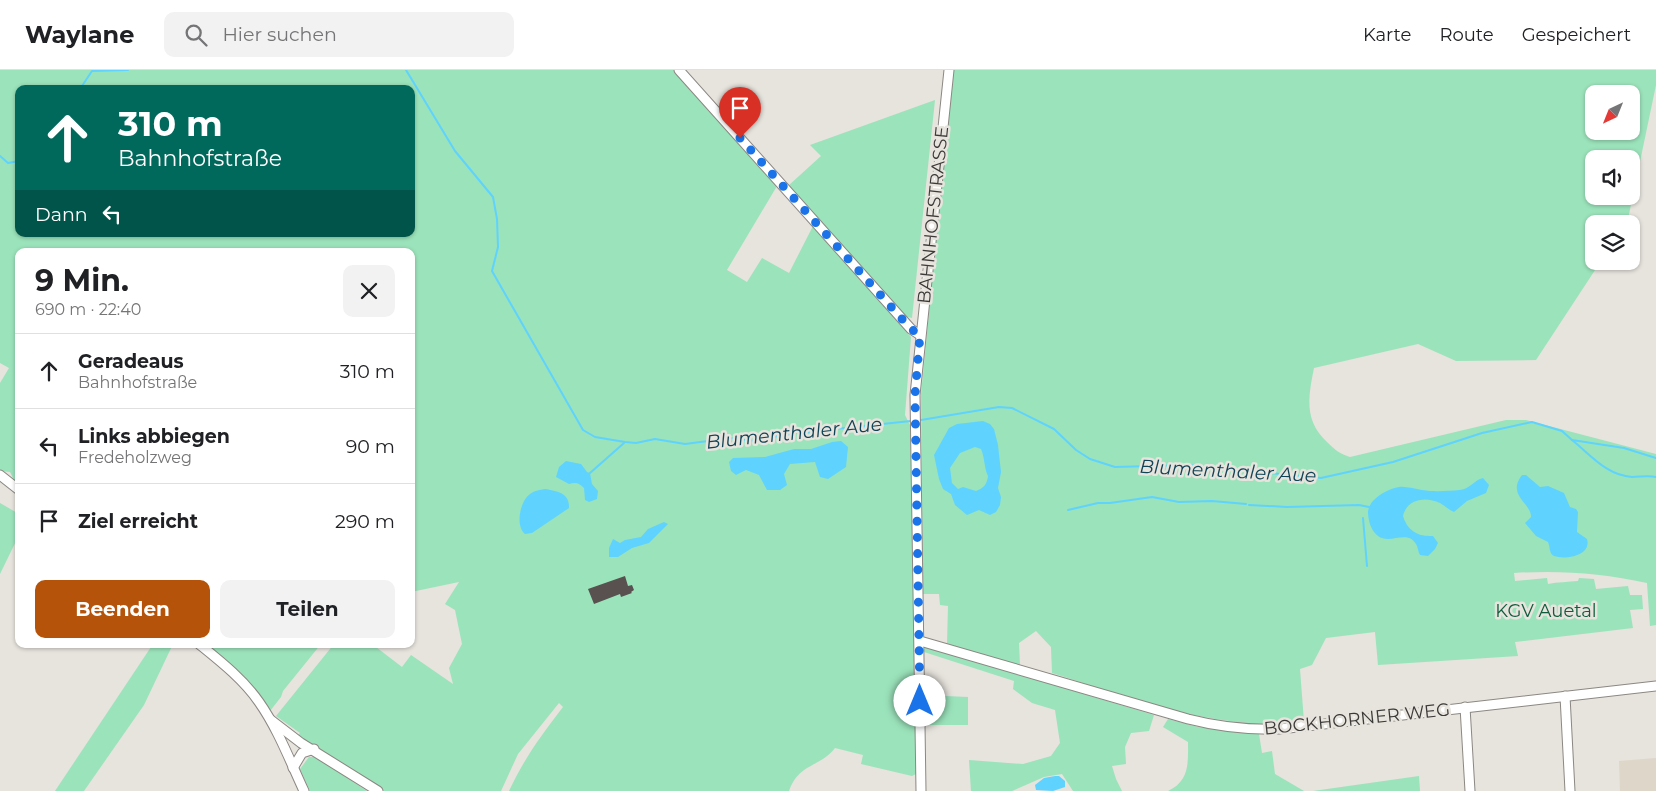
<!DOCTYPE html>
<html lang="de">
<head>
<meta charset="utf-8">
<style>
	:root { --surface:#fff; --page:#f2f2f2; --text:#202124; --muted:#757577; --line:#e0e0e0; --accent:#b45309 }
	body { margin:0; font-family:Montserrat,sans-serif; background:var(--page); color:var(--text); height:100vh; display:flex; flex-direction:column; font-size:19px; white-space:nowrap }
	* { box-sizing:border-box; margin:0 }
	p { font-size:16px; color:var(--muted) }
	.icon { flex:none; width:28px; height:28px; fill:none; stroke:currentColor; stroke-width:2; stroke-linecap:round; stroke-linejoin:round }
	.map { position:relative; flex:1; overflow:hidden }
	.panel { position:absolute; left:15px; top:178px; width:400px; height:400px; display:flex; flex-direction:column; background:var(--surface); border-radius:10px; box-shadow:0 1px 4px #0004 }
	.panel>* { flex:none }
	.hud { position:absolute; left:15px; top:15px; width:400px; height:152px; border-radius:10px; box-shadow:0 1px 4px #0004; background:#00695c; color:#fff; overflow:hidden }
	.needle { width:32px; rotate:223deg }
	.tools { position:absolute; left:1585px; top:15px; display:grid; gap:10px }
	.tools a { display:grid; place-items:center; width:55px; height:55px; border-radius:10px; background:var(--surface); box-shadow:0 1px 4px #0004; font-size:25px }
	.pin { position:absolute; display:grid; place-items:center; width:42px; height:42px; color:#fff; margin:-51px -21px; border-radius:50% 50% 50% 0; rotate:-45deg; box-shadow:0 0 5px #0007 }
	.pin .icon { rotate:45deg }
	.me { position:absolute; width:55px; margin:-28px; rotate:0deg; stroke-linejoin:round; filter:drop-shadow(0 0 4px #0008) }
	.turn { display:flex; align-items:center; gap:18px; height:105px; padding:0 20px; font-size:22px }
	.turn .icon { width:65px; height:65px; stroke-width:2.5 }
	.turn b { display:block; font-size:35px; line-height:42px }
	.then { display:flex; align-items:center; height:48px; padding:0 20px; background:#0003; gap:10px; font-size:19px }
	.round { display:grid; place-items:center; flex:none; width:52px; height:52px; border-radius:10px; background:var(--page) }
	.summary { display:flex; align-items:center; justify-content:space-between; height:85px; padding:0 20px }
	h1 { font-size:30px; font-weight:700; line-height:38px }
	.cta { display:flex; gap:10px; margin-top:auto; padding:10px 20px }
	.cta a { flex:1; height:58px; border-radius:10px; background:var(--accent); color:#fff; font-size:20px; font-weight:700; line-height:58px; text-align:center }
	.cta a+a { background:var(--page); color:var(--text) }
	ul { padding:0; list-style:none }
	li { display:flex; align-items:center; gap:15px; height:75px; padding:0 20px; border-top:1px solid var(--line) }
	li div { flex:1 }
	li b { display:block; font-size:19px }
	li em { font-style:normal }
	header { display:flex; align-items:center; gap:30px; box-sizing:border-box; height:70px; padding:0 25px; background:var(--surface); border-bottom:1px solid var(--line) }
	header strong { font-size:24px }
	nav { display:flex; gap:28px; margin-inline-start:auto; font-size:18px }
	.search { width:350px; height:45px; background:var(--page); display:flex; align-items:center; gap:12px; box-sizing:border-box; padding:0 18px; border-radius:10px; color:var(--muted); font-size:19px }
	.map>svg:first-child { display:block }
</style>
</head>
<body>
<header>
<strong>Waylane</strong>
<div class="search"><svg class="icon" aria-label="search" viewBox="0 0 24 24"><circle cx="10" cy="10" r="6"/><path d="M15 15l6 6"/></svg>Hier suchen</div>
<nav><a>Karte</a><a>Route</a><a>Gespeichert</a></nav>
</header>
<div class="map">
<svg width="1656" height="721" viewBox="0 0 1656 721">
	<rect width="100%" height="100%" fill="#e7e3dd"/>
	<polygon fill="#dfd6ca" points="1656,688 1656,721 1620,721 1619,691"/>
	<g fill="#9be3bb" fill-rule="evenodd">
		<path d="M0 0H675L777 116 727 200 747 212 762 188 789 203 813 156 911 267 905 345 910 355 914 498 916 704 912 706 861 694 863 685 835 678C819 698 799 693 789 721H509C525 687 541 666 563 637L559 633 518 684 501 721H384L298 665 300 663 276 646 334 574H372L402 597 411 585 453 614 449 598 462 574 455 540 445 534 459 512 411 522V181H19V415L14 410 10 402 0 401V313L9 298 0 293ZM19 19H411V164H19Z"/>
		<path d="M953 0H1656V15L1628 149 1625 154H1594V191H1601L1536 290 1456 291 1418 274 1314 298C1308 327 1304 351 1327 372 1335 380 1340 384 1350 387L1506 350H1526L1656 384V555L1650 556 1647 513C1603 503 1559 500 1514 503L1515 511 1547 508 1548 514C1558 512 1568 512 1578 511L1579 508 1594 509 1596 519 1628 516 1630 525H1642L1643 539 1630 540 1633 558 1515 572 1518 586 1378 595 1375 562 1326 568 1312 595 1300 599 1304 652C1217 662 1134 629 1052 603L1051 577 1036 561 1019 573 1020 595 947 574 948 536 940 535 939 524H923L921 324ZM1594 24H1631V61H1594ZM1594 89H1631V126H1594Z"/>
		<polygon points="935,30 912,248 904,246 788,116 821,86 810,75"/>
		<polygon points="0,433 19,444 19,465 0,504"/>
		<polygon points="153,574 173,574 144,635 84,721 55,721"/>
		<path d="M203 574H321L283 621 281 627 270 641C249 613 231 594 203 574Z"/>
		<polygon points="927,577 1154,645 1149,661 1131,663 1125,677 1126,694 1112,696 1116,709 1122,721 1073,721 1062,704 1044,707 1012,721 971,721 969,690 1023,694 1051,686 1060,673 1055,640 1032,633 1013,619 1014,611 924,582 923,579"/>
		<polygon points="923,625 968,627 968,655 924,655"/>
		<path d="M1168 649 1198 657 1259 664 1262 683 1272 681 1275 704 1304 721H1168C1190 711 1188 692 1188 672L1163 657Z"/>
		<polygon points="309,687 316,687 367,721 310,721 300,699"/>
		<polygon points="1419,706 1420,721 1313,721"/>
	</g>
	<g fill="#5fd3fe" fill-rule="evenodd">
		<path d="M983 351 990 354 994 359 998 375 1001 402 998 418 1001 427 1000 435 996 442 990 445 979 440 967 445 955 435 951 424 943 419 939 409 934 385 949 358 957 354ZM975 377 981 379C985 388 984 398 988 406 987 414 984 418 976 421L963 417 958 419 952 413 950 398 960 383Z"/>
		<polygon points="841,371 848,377 846,397 828,409 820,407 815,392 790,394 784,404 787,415 780,420 767,420 759,405 746,400 736,405 731,401 729,392 733,388 765,387 794,379 811,379 832,372"/>
		<path d="M566 391 581 394 587 402 590 403 592 414 598 421 597 429 589 432 585 430 584 418C579 413 576 412 569 414L556 407 559 397Z"/>
		<path d="M1522 405H1526L1540 417 1548 416 1564 423 1570 437 1576 439 1578 442 1577 462 1587 469C1592 486 1565 490 1554 486 1549 484 1550 476 1548 472L1536 466 1525 453 1531 447C1532 434 1506 425 1522 405Z"/>
		<path d="M1483 408 1489 415 1486 423 1467 431 1454 442C1449 440 1445 436 1440 433 1425 426 1407 429 1403 446 1407 461 1419 467 1433 466L1438 473 1435 479 1428 486 1420 485C1418 482 1418 477 1416 474 1407 459 1390 475 1378 466 1371 461 1368 450 1368 442 1369 429 1387 419 1399 417 1406 416 1415 419 1422 420 1434 422 1448 421 1460 420 1470 419 1474 410 1483 408Z"/>
		<path d="M545 419C557 421 570 423 569 438L532 463 525 464C515 456 520 431 530 424 535 420 540 420 545 419Z"/>
		<polygon points="664,452 668,454 649,473 632,478 618,487 609,487 609,478 613,469 620,473 625,470 641,467 648,459"/>
		<polygon points="1055,706 1059,706 1065,711 1065,717 1053,721 1036,720 1035,715 1044,708"/>
	</g>
	<g fill="none" stroke-linecap="round" stroke-linejoin="round">
		<g stroke="#5fd3fe" stroke-width="2">
			<polyline points="406,0 455,81 493,127 497,149 498,177 492,201 583,360 595,367 625,372 636,373 655,369 685,374 731,368 756,371 787,364 911,351"/>
			<polyline points="80,19 92,1 128,0"/>
			<polyline points="0,86 8,93 19,91"/>
			<polyline points="921,350 999,337 1012,338 1054,359 1076,380 1090,389 1115,397 1188,395 1321,408 1393,392 1482,363 1532,352 1562,361 1572,370 1624,378 1656,388"/>
			<path d="M1572 370C1591 385 1606 405 1632 407 1640 407 1648 405 1656 407"/>
			<polyline points="590,403 624,373"/>
			<polyline points="1249,435 1287,437 1359,435 1369,437"/>
			<polyline points="1068,440 1098,433 1110,433 1152,427 1179,432 1212,431 1246,434"/>
			<polyline points="1363,448 1367,496"/>
		</g>
	</g>
	<polygon fill="#58514f" points="625,506 628,516 632,515 634,520 631,522 632,523 621,527 620,524 594,534 588,519"/>
	<g fill="none" stroke-linecap="round" stroke-linejoin="round">
		<g stroke="#8b8782" stroke-width="11">
			<g id="minor">
				<polyline points="679,0 911,259 920,265"/>
				<polyline points="0,405 19,420"/>
				<path d="M920 571 1188 649C1219 657 1248 660 1280 659L1656 616"/>
				<path d="M199 574C220 591 243 609 259 632 278 659 290 691 304 721"/>
				<polyline points="1565,626 1570,721"/>
				<polyline points="1465,637 1470,721"/>
				<polyline points="271,650 301,673 378,721"/>
				<polyline points="293,698 302,683 314,679"/>
				<polyline points="921,721 915,325 949,0"/>
			</g>
		</g>
		<use href="#minor" stroke="#fff" stroke-width="9"/>
	</g>
	<g fill="none" stroke-linecap="round" stroke-linejoin="round">
		<polyline stroke="#1a73e8" stroke-width="9" stroke-dasharray="0 16.2" points="740,68 911,259 920,265 915,325 920,631"/>
	</g>
	<g text-anchor="middle" dominant-baseline="central" stroke-width="5" stroke-linejoin="round" paint-order="stroke">
		<g font-size="18" fill="#3c3a38" stroke="#e7e3dd">
			<text transform="translate(933 145) rotate(-84)">BAHNHOFSTRASSE</text>
			<text transform="translate(1357 649) rotate(-6)">BOCKHORNER WEG</text>
		</g>
		<g font-size="18" fill="#0f5d3c" stroke="#e7e3dd">
			<text x="1546" y="541">KGV Auetal</text>
		</g>
		<g font-size="19" font-style="italic" fill="#104355" stroke="#e7e3dd">
			<text transform="translate(794 363) rotate(-6)">Blumenthaler Aue</text>
			<text transform="translate(1228 401) rotate(3)">Blumenthaler Aue</text>
		</g>
	</g>
</svg>
<div class="tools">
<a><svg class="needle" viewBox="-14 -14 28 28"><path d="M0-13l5 13h-10z" fill="#e53935"/><path d="M0 13l5-13h-10z" fill="#757577"/></svg></a>
<a><svg class="icon" aria-label="sound" viewBox="0 0 24 24"><path d="M4 9h4l5-4v14l-5-4H4zM17 9q2 3 0 6"/></svg></a>
<a><svg class="icon" aria-label="layers" viewBox="0 0 24 24"><path d="M12 4l9 5-9 5-9-5zM3 14l9 5 9-5"/></svg></a>
</div>
<div class="pin" style="left:740px;top:68px;background:#d93025"><svg class="icon" aria-label="arrive" viewBox="0 0 24 24"><path d="M6 21V4h12l-3 4 3 4H6"/></svg></div>
<svg class="me" style="left:920px;top:631px" viewBox="-20 -20 40 40"><circle r="19" fill="#fff"/><path d="M0-13L10 11 0 6-10 11z" fill="#1a73e8"/></svg>
<div class="hud">
<div class="turn"><svg class="icon" aria-label="ahead" viewBox="0 0 24 24"><path d="M12 20V5M6 11l6-6 6 6"/></svg><div><b>310 m</b>Bahnhofstraße</div></div>
<div class="then">Dann<svg class="icon" aria-label="left" viewBox="0 0 24 24"><path d="M17 20v-9H6M10 6l-5 5 5 5"/></svg></div>
</div>
<section class="panel">
<div class="summary"><div><h1>9 Min.</h1><p>690 m · 22:40</p></div><a class="round"><svg class="icon" aria-label="close" viewBox="0 0 24 24"><path d="M6 6l12 12M18 6L6 18"/></svg></a></div>
<ul>
<li><svg class="icon" aria-label="ahead" viewBox="0 0 24 24"><path d="M12 20V5M6 11l6-6 6 6"/></svg><div><b>Geradeaus</b><p>Bahnhofstraße</p></div><em>310 m</em></li>
<li><svg class="icon" aria-label="left" viewBox="0 0 24 24"><path d="M17 20v-9H6M10 6l-5 5 5 5"/></svg><div><b>Links abbiegen</b><p>Fredeholzweg</p></div><em>90 m</em></li>
<li><svg class="icon" aria-label="arrive" viewBox="0 0 24 24"><path d="M6 21V4h12l-3 4 3 4H6"/></svg><div><b>Ziel erreicht</b></div><em>290 m</em></li>
</ul>
<div class="cta"><a>Beenden</a><a>Teilen</a></div>
</section>
</div>
</body>
</html>
